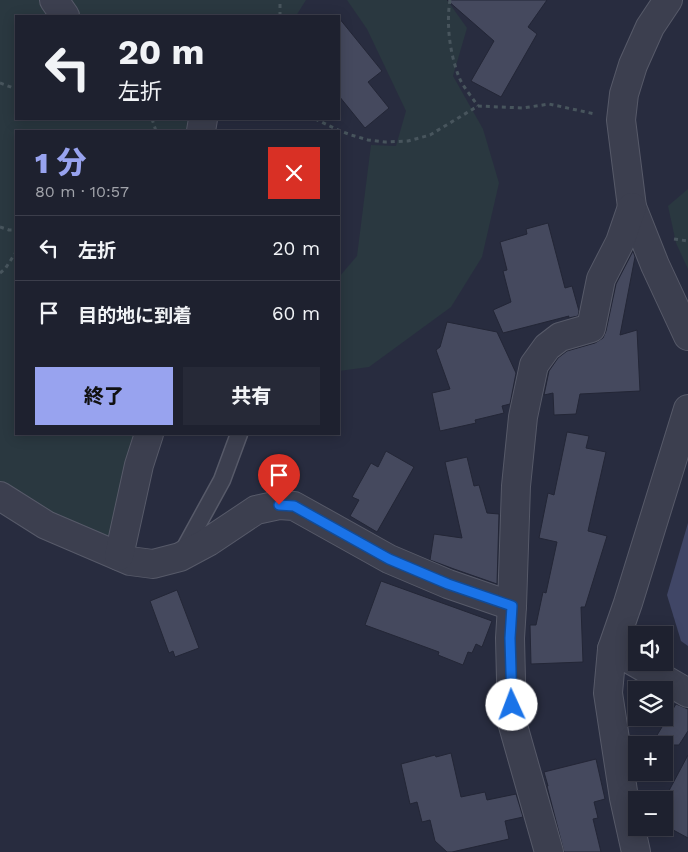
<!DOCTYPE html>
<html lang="ja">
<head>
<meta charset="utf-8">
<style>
	:root { --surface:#1e212f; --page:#262937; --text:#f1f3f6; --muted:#a1a3aa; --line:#3c3e4b; --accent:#98a3ef }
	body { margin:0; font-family:"Work Sans","Noto Sans JP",sans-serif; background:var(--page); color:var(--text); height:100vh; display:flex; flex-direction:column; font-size:19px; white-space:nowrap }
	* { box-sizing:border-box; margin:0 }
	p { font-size:16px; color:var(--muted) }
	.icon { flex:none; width:28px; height:28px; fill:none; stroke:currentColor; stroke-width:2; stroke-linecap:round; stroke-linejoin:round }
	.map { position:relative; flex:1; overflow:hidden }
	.sheet { position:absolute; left:15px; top:130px; width:325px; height:305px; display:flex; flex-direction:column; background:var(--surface); border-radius:0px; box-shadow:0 2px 12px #0003,0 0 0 1px var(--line) }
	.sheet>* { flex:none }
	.top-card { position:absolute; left:15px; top:15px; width:325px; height:105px; border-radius:0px; box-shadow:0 2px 12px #0003,0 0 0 1px var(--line); background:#1e212f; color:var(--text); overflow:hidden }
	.buttons { position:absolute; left:628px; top:626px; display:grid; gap:10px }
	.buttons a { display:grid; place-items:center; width:45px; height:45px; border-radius:0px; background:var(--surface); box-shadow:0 2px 12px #0003,0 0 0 1px var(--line); font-size:25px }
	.pin { position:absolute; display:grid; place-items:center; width:42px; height:42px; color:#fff; margin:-51px -21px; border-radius:50% 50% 50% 0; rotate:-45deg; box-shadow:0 0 5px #0007 }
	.pin .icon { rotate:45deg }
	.me { position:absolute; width:55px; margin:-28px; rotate:358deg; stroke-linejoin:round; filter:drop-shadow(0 0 4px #0008) }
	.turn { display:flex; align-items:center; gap:18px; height:105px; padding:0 20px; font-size:22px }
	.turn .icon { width:65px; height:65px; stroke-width:2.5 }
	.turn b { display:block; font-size:35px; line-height:42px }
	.round { display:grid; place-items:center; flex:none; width:52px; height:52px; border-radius:0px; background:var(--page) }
	.summary { display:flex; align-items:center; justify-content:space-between; height:85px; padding:0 20px }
	h1 { font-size:30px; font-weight:800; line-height:38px; color:var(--accent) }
	.primary-button { display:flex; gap:10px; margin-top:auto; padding:10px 20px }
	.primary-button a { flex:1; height:58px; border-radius:0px; background:var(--accent); color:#111; font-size:20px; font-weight:800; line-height:58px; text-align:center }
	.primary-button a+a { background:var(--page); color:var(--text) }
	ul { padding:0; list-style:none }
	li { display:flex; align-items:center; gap:15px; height:65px; padding:0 20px; border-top:1px solid var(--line) }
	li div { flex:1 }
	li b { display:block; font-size:19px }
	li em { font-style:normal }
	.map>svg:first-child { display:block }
</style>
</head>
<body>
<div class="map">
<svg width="688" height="852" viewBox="0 0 688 852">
	<rect width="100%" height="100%" fill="#282c3f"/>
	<g fill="#2a3840">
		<polygon points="0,0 306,0 296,16 16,16 16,119 197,119 194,131 16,131 16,434 137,434 108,541 0,489"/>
		<polygon points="347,0 447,0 467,28 453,76 483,129 499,183 482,257 451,307 369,367 339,371 339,277 357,256 371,145 396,146 406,111 367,29"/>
		<polygon points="688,189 688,269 676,243 668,206"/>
	</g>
	<polygon fill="#404666" points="688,523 688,646 681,641 667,595"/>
	<g fill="#45495e" stroke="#232636">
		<polygon points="447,0 547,0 528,27 537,34 501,97 471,81 494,41"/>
		<polygon points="339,18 382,71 368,82 389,108 365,128 339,96"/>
		<polygon points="548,223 565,288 572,286 579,311 578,316 568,318 569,316 503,333 493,310 511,302 503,271 507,270 500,242 527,234 526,229"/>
		<polygon points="633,251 635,257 620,335 637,330 640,391 580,394 576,414 554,415 553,393 544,395 549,371 558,358 567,351 595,343 603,338 606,331 616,284"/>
		<polygon points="447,322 497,332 516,373 510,404 502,406 504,413 475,420 476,423 440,431 432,393 450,389 436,350 440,347"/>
		<polygon points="567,432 589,436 586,448 606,452 588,531 607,536 585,607 581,607 583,662 531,664 530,625 536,625 543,592 546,593 557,542 539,538 548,493 554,495"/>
		<polygon points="386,451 414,467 377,532 350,516 359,500 352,497 371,463 378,467"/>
		<polygon points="467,457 474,486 479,485 487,513 499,514 497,584 454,569 430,560 434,534 462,538 445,462"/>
		<polygon points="381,581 492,621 482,647 476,644 472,653 468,652 463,665 438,655 439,652 365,625"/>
		<polygon points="177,590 199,648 175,657 173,651 169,653 150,601"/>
		<polygon points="676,704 688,709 688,731 679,745 651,745"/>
		<polygon points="451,753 461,797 485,792 487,800 516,794 523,817 505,821 509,839 452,852 447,852 435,841 430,820 422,822 417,802 410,804 401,764 435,755 436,757"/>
		<polygon points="688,755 688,838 664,825 664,800"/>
		<polygon points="596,759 605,799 594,802 598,818 593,819 601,852 564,852 547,786 548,786 544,772"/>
	</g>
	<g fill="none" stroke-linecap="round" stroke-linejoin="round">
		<g stroke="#575a69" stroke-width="19">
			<polyline id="service" points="182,553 222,480 239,434"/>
		</g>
		<g stroke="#575a69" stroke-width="30">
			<g id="minor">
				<polyline points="54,0 65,16"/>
				<polyline points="668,0 650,27 633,65 624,94 621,120 632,207 655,265 688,336"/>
				<polyline points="201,131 203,119"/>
				<polyline points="0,496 46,525 130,561 153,564 180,557 208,542 256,510 279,505 294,506 389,559 448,584 512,606"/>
				<polyline points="119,556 139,465 149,434"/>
				<polyline points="612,649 688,693"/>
				<polyline points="549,852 512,722 510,638 512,606 516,486 523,417 534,365 547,347 560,337 591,328 601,279 620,242 632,207"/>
			</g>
		</g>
		<g stroke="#575a69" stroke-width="30">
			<polyline id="tertiary" points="636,852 624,798 608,693 612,649 628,603 688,409"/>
		</g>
		<g stroke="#48555d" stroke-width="3" stroke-dasharray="4 4" stroke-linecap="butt">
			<path d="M450 0C446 25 450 54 459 77 463 87 472 97 478 106"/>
			<polyline points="280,16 280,0"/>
			<polyline points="0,83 16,89"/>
			<polyline points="152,119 156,131"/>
			<polyline points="315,119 338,130 351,135 368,140 385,142 408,141 430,135 478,106 523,108 549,104 595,114"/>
			<polyline points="0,227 9,230 16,230"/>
			<polyline points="674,239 688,241"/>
			<polyline points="0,273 5,269 16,252"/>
		</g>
		<use href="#service" stroke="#3c3f4f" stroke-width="16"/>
		<use href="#minor" stroke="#3c3f4f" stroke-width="28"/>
		<use href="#tertiary" stroke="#3c3f4f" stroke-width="28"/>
	</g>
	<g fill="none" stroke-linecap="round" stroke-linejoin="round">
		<g stroke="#114b97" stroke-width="12">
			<polyline id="route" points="279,505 294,506 389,559 448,584 512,606 510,638 512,705"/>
		</g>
		<use href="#route" stroke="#1a73e8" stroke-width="9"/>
	</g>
</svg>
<div class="buttons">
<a><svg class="icon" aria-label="sound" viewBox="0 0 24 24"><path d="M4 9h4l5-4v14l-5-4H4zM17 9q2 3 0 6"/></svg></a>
<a><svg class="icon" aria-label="layers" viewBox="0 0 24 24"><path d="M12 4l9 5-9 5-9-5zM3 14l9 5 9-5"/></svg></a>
<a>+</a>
<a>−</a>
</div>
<div class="pin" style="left:279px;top:505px;background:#d93025"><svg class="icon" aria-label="arrive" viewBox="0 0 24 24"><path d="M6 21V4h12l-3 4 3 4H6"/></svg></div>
<svg class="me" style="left:512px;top:705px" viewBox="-20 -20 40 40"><circle r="19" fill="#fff"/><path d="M0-13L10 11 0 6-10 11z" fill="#1a73e8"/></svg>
<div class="top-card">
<div class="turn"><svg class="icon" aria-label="left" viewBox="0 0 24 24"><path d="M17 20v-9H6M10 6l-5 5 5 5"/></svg><div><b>20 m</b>左折</div></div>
</div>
<section class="sheet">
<div class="summary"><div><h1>1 分</h1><p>80 m · 10:57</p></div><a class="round" style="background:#d93025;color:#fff"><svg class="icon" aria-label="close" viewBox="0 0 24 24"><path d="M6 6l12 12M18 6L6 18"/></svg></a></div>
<ul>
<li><svg class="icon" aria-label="left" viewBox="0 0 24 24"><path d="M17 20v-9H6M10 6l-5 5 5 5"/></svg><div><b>左折</b></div><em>20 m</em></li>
<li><svg class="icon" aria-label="arrive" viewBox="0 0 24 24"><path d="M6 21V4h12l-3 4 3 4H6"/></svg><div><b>目的地に到着</b></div><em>60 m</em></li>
</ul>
<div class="primary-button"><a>終了</a><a>共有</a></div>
</section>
</div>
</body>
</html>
